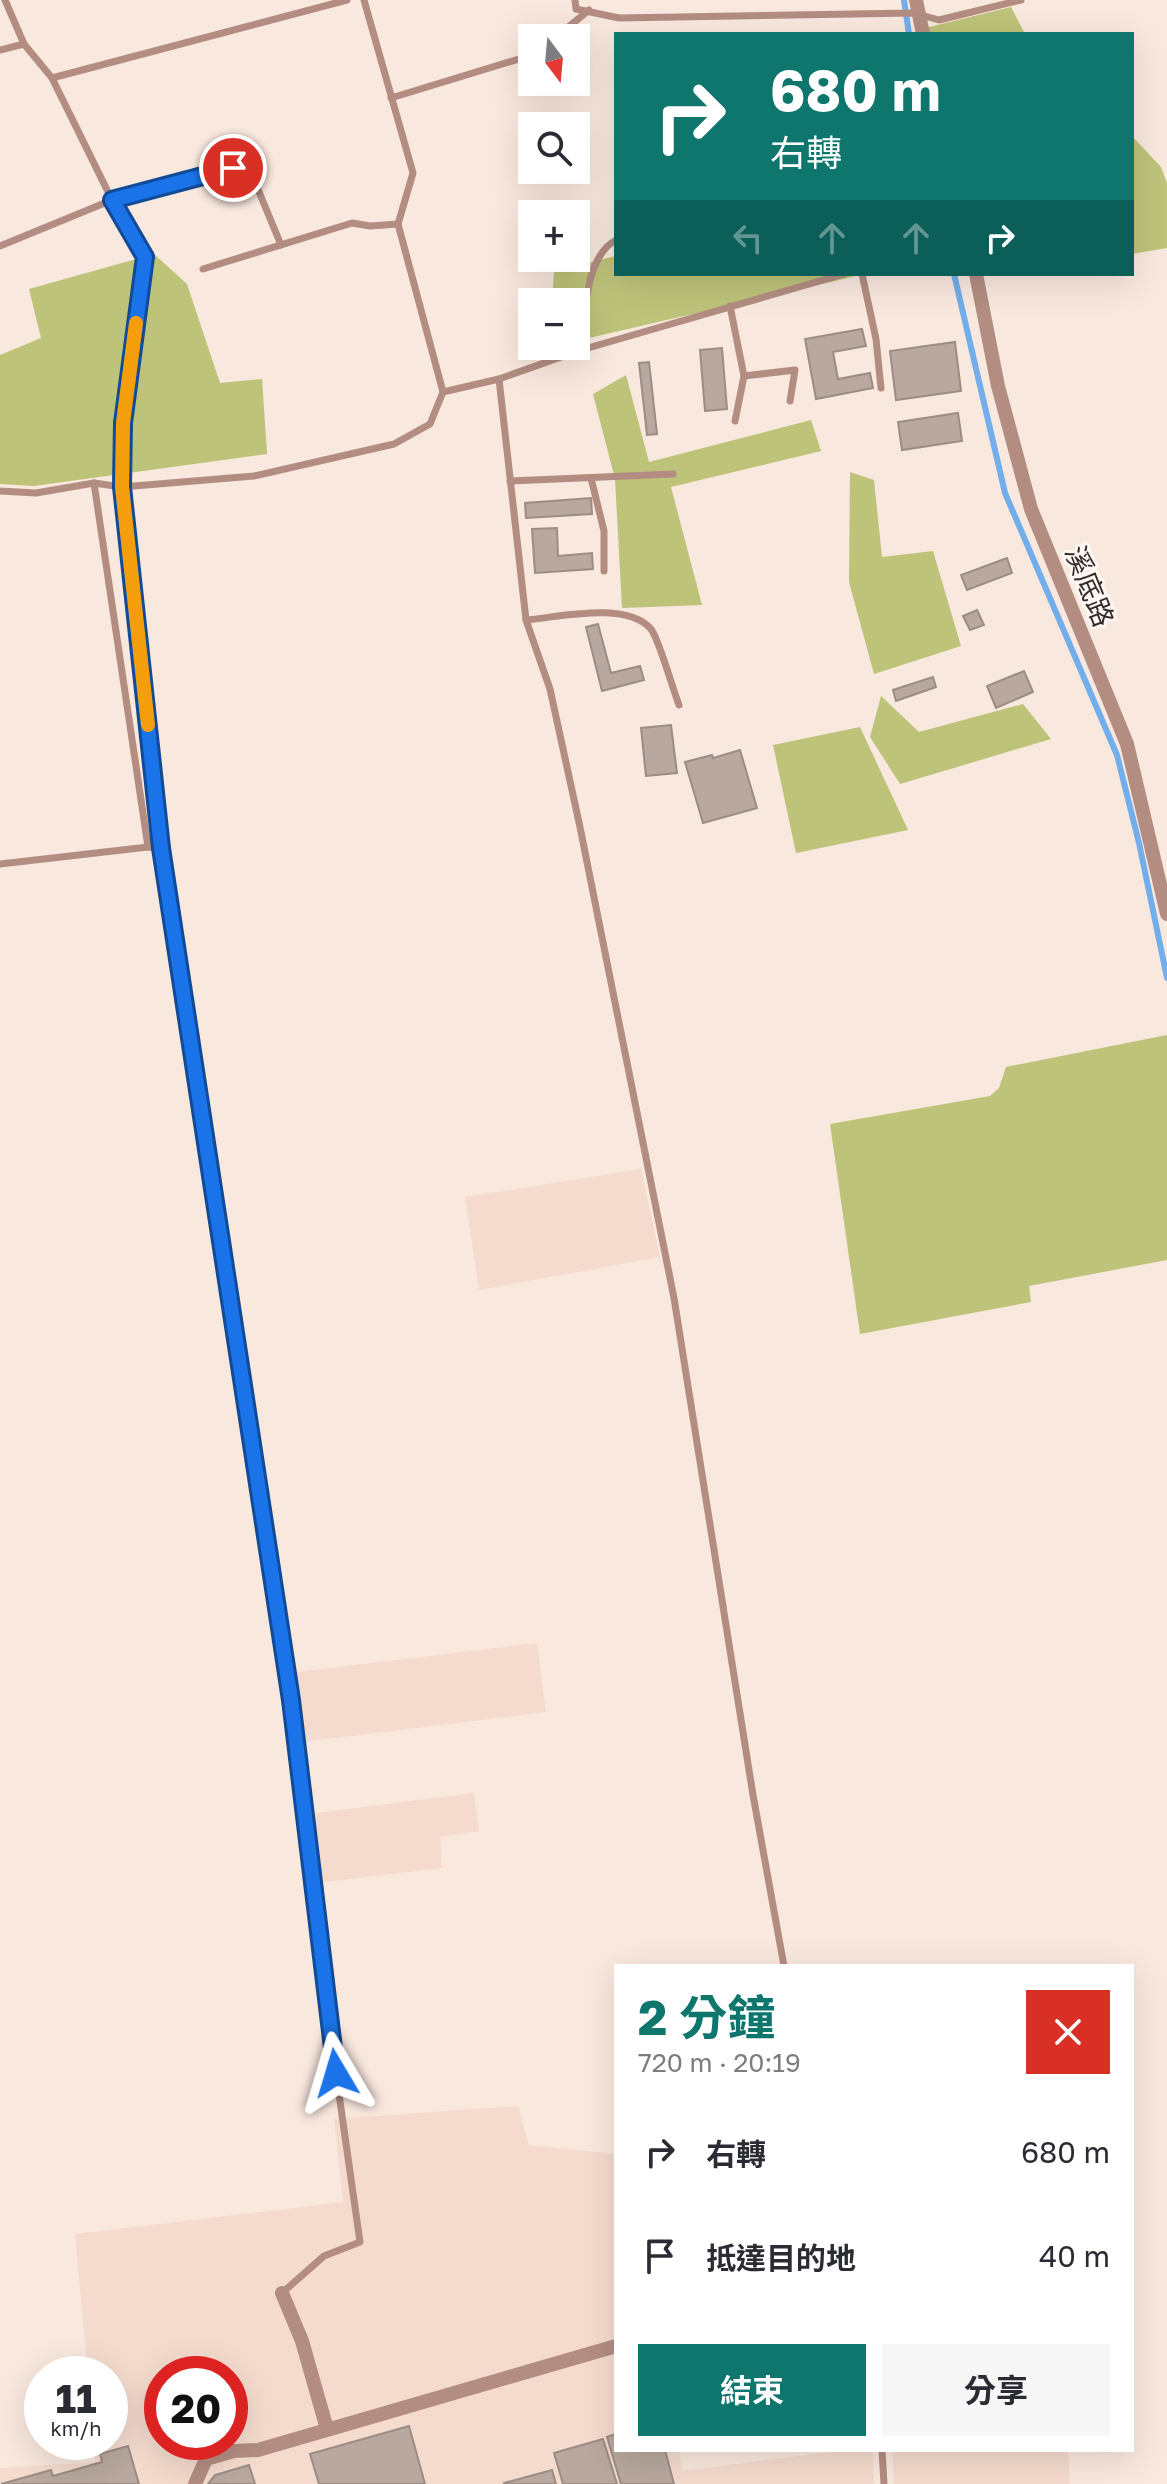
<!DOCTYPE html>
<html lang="zh-TW">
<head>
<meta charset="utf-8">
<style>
	:root { --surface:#fff; --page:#f7f7f7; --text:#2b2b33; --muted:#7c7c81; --accent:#0f766e }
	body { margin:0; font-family:"Golos Text","Noto Sans TC",sans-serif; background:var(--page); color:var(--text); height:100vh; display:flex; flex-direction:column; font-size:30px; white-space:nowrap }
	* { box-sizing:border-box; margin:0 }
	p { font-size:26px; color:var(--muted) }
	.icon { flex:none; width:44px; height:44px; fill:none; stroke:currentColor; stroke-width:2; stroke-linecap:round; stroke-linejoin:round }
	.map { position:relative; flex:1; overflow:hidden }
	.sheet { position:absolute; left:614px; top:1964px; width:520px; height:488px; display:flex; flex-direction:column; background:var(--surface); border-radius:0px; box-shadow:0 8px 32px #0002 }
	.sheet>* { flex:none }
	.guide { position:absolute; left:614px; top:32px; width:520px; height:244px; border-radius:0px; box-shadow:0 8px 32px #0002; background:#0f766e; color:#fff; overflow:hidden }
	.needle { width:52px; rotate:164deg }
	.tools { position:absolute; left:518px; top:24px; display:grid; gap:16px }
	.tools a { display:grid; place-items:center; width:72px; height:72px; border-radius:0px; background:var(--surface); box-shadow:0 8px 32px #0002; font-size:40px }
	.speed { position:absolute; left:24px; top:2356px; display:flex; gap:16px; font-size:40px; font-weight:700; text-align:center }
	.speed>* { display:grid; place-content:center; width:104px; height:104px; border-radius:50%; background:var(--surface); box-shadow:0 8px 32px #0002; line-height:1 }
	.speed small { font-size:20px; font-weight:400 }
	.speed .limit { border:12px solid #d22; background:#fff; color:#111 }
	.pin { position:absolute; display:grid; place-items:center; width:68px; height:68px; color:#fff; margin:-34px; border:4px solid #fff; border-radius:50%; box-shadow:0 2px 8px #0007 }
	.me { position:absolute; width:88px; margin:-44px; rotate:353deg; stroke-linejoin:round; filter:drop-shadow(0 0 6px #0008) }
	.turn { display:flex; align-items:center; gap:28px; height:168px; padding:0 24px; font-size:36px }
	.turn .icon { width:104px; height:104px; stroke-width:2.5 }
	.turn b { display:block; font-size:56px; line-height:68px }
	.lanes { display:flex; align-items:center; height:76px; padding:0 24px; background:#0003; justify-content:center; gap:40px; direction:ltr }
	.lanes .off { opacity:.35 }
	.round { display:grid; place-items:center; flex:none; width:84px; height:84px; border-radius:0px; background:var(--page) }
	.summary { display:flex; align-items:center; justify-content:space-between; height:136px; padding:0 24px }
	h1 { font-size:48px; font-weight:700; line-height:60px; color:var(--accent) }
	.primary-button { display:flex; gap:16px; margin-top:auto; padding:16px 24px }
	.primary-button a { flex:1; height:92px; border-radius:0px; background:var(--accent); color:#fff; font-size:32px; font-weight:700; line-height:92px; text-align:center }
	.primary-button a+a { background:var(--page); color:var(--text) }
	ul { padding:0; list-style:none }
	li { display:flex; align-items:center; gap:24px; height:104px; padding:0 24px }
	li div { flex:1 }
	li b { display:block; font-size:30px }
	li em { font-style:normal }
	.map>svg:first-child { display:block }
</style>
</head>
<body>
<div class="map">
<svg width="1167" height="2484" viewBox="0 0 1167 2484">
	<rect width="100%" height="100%" fill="#f9e8de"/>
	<g fill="#f4dbce" fill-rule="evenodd">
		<polygon points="641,1169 660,1257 479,1290 465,1197"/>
		<polygon points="537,1643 546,1712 286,1744 281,1674"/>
		<polygon points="474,1793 479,1831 440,1837 442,1868 316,1883 301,1815"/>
		<path d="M518 2106 529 2145 616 2154V2450H679L682 2471 846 2450H873L874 2484H0V2468L95 2462 94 2442H110V2374H88L75 2234 343 2202 334 2119ZM162 2374H230V2442H162Z"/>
		<polygon points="892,2450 1068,2450 1070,2484 894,2484"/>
	</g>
	<g fill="#bec37a">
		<polygon points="1011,7 1025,34 929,34 929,27"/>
		<polygon points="1132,136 1161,167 1167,183 1167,248 1132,254"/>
		<polygon points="154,254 187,284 220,383 262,379 267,454 34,486 0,484 0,355 41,338 29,289"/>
		<polygon points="616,256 616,274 865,274 576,341 576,302 552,302 554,271"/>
		<polygon points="626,375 649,462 811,420 821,451 671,487 702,605 622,608 615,479 593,394"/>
		<polygon points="850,472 874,480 882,557 933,551 961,646 874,674 849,582"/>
		<polygon points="881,696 919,732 1023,704 1051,739 900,784 870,737"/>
		<polygon points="860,727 908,830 796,853 773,745"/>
		<polygon points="1167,1035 1167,1260 1029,1286 1031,1302 860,1334 830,1124 990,1096 999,1088 1006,1067"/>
	</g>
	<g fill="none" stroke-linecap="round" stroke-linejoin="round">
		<g stroke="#72aeeb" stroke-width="6">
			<polyline points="904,0 909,34"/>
			<polyline points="954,274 1005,493 1117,755 1139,843 1167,978"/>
		</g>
	</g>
	<g fill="#b8a89f" stroke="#9c8c84" stroke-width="2">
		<polygon points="862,329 866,346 833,352 838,379 870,373 873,388 816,399 805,339"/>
		<polygon points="955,342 961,391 896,400 890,351"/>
		<polygon points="722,348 727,409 705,411 700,350"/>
		<polygon points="649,362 657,434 647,435 639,363"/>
		<polygon points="958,413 962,441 902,450 898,422"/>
		<polygon points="591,498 592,514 526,518 525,503"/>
		<polygon points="557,528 558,556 592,553 593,569 535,573 532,529"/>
		<polygon points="1007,558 1012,573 967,590 961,575"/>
		<polygon points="977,610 984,625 970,630 963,616"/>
		<polygon points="598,624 611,673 640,666 644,680 602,691 586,627"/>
		<polygon points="1024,671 1033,692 996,708 987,686"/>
		<polygon points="933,677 936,687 896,701 893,690"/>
		<polygon points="671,725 677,773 646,776 641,728"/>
		<polygon points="740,750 757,808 703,823 685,762 712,755 713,758"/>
		<polygon points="409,2426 425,2484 319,2484 310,2454"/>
		<polygon points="616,2434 616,2450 665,2450 674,2484 621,2484 607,2437"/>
		<polygon points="603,2439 617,2484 563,2484 554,2453"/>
		<polygon points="128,2446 139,2484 1,2484 51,2470 53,2476 102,2462 100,2454"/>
		<polygon points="249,2465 255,2484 208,2484 215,2475"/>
		<polygon points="552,2470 556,2484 504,2484 504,2483"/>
	</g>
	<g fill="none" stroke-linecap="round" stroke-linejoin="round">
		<g stroke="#b38d82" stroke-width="7">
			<polyline points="5,0 24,44 52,78 112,200 145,257 123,423 122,487 161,848 291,1700 336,2073 360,2242 324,2256 282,2293"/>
			<polyline points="364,0 413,173 398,224 443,392"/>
			<polyline points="575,0 576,9 619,18 914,13 939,20 1021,0"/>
			<polyline points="555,38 589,10"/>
			<polyline points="0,50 24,44"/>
			<polyline points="52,78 347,0"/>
			<polyline points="391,98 532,55"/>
			<polyline points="0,246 112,200 233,168 255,182 281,245"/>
			<polyline points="203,269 352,223 370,226 398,224"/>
			<polyline points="862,274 876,339 881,388"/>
			<polyline points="730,306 744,376 735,421"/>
			<path d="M581 350C585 318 584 257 616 240"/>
			<polyline points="744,376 795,370 790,401"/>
			<polyline points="499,379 526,620 550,689 580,827 674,1298 753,1795 784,1966"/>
			<polyline points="591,478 604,531 604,571"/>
			<polyline points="510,481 673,474"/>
			<polyline points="94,483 148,847"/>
			<polyline points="0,491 36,493 94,483 122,487 254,476 394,444 430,424 443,392 499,379 581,350 844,274"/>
			<path d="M526 620C560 617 626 601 651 629 659 639 673 690 679 705"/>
			<polyline points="0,864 148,847 161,848"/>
			<polyline points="882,2450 884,2484"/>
		</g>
		<g stroke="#b38d82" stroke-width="14">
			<polyline points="916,0 923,34"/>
			<polyline points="976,274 998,386 1031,509 1127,744 1167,914"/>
			<polyline points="282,2293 302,2341 327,2429"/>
			<polyline points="195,2484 206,2459 234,2451 258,2450 616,2346"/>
		</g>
	</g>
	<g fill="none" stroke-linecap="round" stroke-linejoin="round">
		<g stroke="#114b97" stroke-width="20">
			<polyline id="route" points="233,168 112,200 145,257 123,423 122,487 161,848 291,1700 336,2073"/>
		</g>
		<use href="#route" stroke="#1a73e8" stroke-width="14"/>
		<polyline stroke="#f59e0b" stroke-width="14" points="136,323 123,423 122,487 148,725"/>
	</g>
	<g text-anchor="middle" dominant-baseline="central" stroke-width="6" stroke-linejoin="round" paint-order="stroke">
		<g font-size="28" fill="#322c28" stroke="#fef7f3">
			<text transform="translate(1090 586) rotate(68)">溪底路</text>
		</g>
	</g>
</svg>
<div class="tools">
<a><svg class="needle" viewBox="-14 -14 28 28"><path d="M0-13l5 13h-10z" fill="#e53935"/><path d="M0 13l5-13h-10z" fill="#7c7c81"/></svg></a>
<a><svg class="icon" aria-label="search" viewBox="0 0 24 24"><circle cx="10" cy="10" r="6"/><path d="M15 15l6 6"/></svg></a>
<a>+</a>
<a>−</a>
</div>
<div class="speed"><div>11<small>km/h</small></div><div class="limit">20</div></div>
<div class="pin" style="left:233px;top:168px;background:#d93025"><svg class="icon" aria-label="arrive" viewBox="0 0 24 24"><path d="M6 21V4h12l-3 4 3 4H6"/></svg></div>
<svg class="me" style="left:336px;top:2073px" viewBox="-20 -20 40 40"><path d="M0-17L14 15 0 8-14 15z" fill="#1a73e8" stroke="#fff" stroke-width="4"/></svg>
<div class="guide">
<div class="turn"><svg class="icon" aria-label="right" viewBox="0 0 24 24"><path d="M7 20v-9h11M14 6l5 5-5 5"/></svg><div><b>680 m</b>右轉</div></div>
<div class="lanes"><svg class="icon off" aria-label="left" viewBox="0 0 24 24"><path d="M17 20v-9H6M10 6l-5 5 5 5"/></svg><svg class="icon off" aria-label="ahead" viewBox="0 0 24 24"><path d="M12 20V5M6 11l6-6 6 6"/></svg><svg class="icon off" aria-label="ahead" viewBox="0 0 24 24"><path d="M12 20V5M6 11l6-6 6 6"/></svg><svg class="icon" aria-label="right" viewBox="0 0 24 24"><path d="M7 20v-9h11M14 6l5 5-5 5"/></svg></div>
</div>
<section class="sheet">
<div class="summary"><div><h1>2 分鐘</h1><p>720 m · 20:19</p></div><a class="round" style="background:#d93025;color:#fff"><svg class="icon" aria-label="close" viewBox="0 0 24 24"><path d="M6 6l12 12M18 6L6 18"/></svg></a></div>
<ul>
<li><svg class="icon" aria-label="right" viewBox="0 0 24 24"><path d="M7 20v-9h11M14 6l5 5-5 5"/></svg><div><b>右轉</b></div><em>680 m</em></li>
<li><svg class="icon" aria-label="arrive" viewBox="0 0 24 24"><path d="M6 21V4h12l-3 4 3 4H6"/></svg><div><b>抵達目的地</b></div><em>40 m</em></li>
</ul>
<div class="primary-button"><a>結束</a><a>分享</a></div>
</section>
</div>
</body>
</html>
